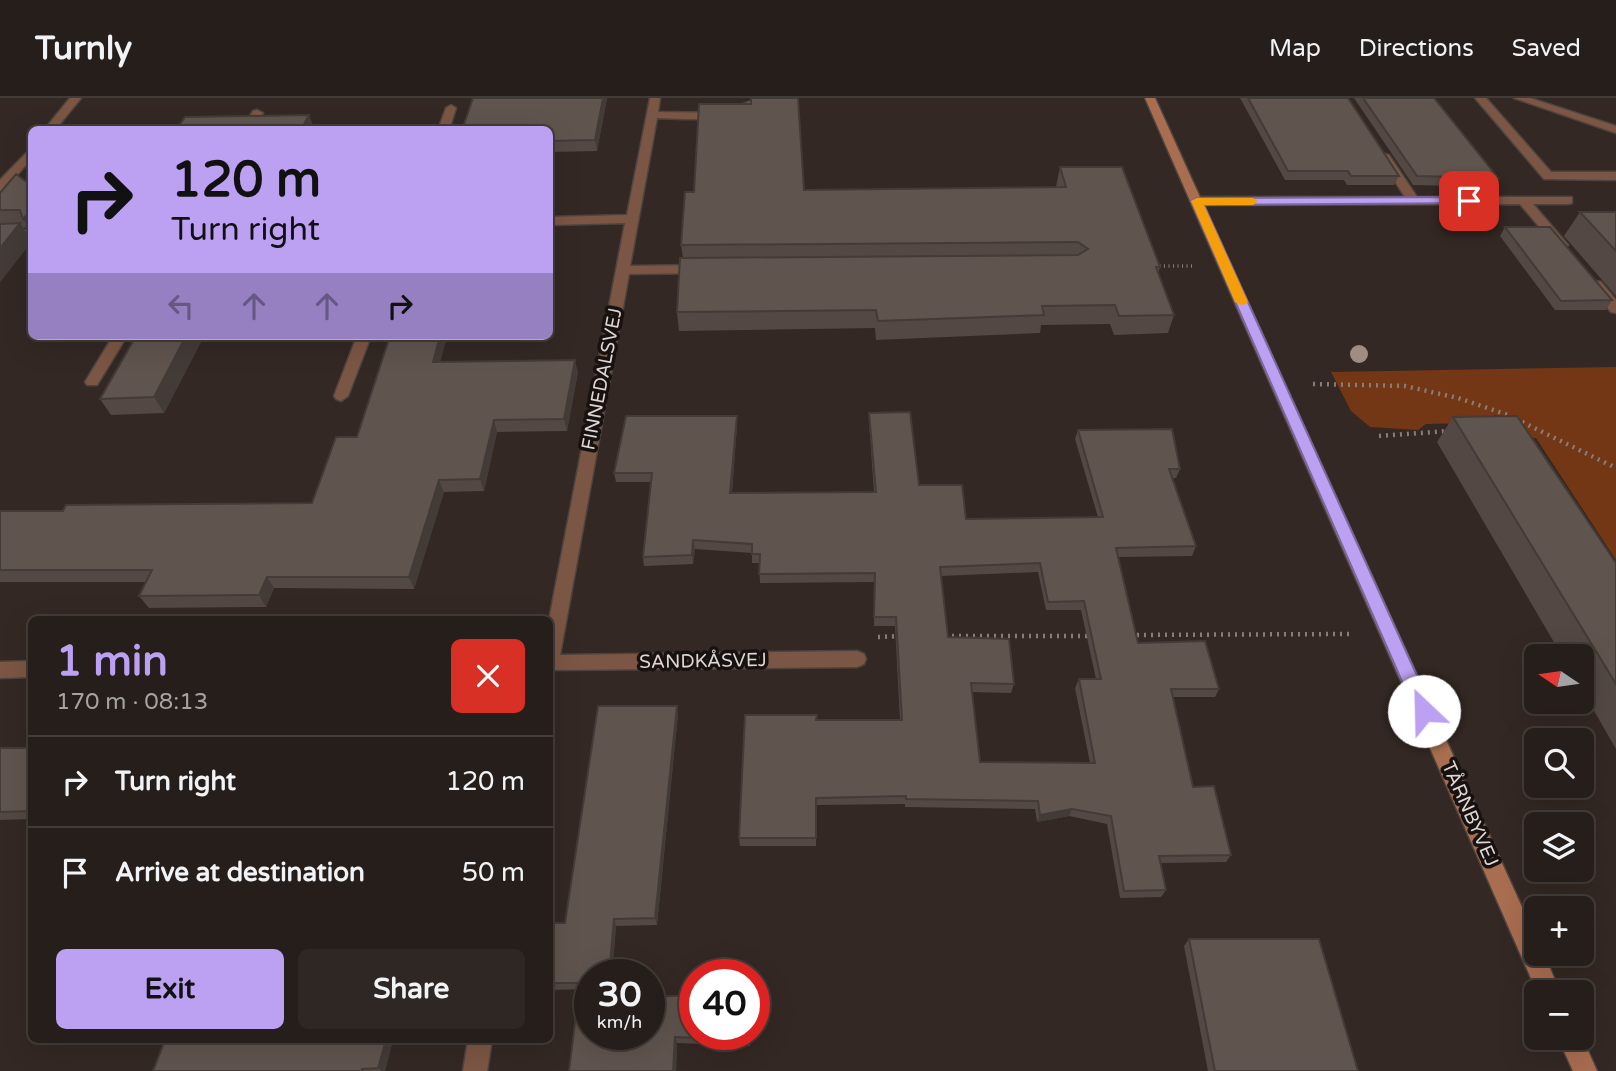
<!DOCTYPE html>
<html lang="en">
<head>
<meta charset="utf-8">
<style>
	:root { --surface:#261e1a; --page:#2e2723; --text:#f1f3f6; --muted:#a4a2a2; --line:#423c39; --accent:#bca0f2 }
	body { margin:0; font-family:"Varela Round",sans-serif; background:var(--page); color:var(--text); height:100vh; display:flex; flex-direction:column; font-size:26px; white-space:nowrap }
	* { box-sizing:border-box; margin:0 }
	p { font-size:23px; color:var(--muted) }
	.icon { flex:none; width:38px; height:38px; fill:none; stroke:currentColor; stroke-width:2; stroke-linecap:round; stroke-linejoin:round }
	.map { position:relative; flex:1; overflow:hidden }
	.details { position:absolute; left:28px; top:518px; width:525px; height:427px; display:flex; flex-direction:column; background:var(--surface); border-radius:10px; box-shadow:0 7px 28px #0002,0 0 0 2px var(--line) }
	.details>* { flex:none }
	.hud { position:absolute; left:28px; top:28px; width:525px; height:214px; border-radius:10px; box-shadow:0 7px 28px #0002,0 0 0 2px var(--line); background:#bca0f2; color:#111; overflow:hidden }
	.needle { width:46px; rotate:283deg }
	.buttons { position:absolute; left:1524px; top:546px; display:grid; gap:14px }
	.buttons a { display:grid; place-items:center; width:70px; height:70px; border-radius:10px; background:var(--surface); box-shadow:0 7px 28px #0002,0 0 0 2px var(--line); font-size:35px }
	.speed { position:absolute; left:574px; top:861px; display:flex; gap:14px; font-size:35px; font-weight:700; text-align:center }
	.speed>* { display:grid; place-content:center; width:91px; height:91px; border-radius:50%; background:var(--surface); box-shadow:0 7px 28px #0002,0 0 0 2px var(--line); line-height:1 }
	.speed small { font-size:18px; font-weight:400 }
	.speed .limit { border:10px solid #d22; background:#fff; color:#111 }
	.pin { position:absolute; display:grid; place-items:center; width:60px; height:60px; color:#fff; margin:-30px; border-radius:14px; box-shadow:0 4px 10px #0006 }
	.me { position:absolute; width:77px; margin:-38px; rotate:336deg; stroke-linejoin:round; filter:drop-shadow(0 0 5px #0008) }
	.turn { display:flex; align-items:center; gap:24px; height:147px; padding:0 28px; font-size:32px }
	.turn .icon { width:91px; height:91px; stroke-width:2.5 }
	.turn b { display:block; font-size:49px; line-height:60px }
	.lanes { display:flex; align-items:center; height:66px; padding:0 28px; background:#0003; justify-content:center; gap:35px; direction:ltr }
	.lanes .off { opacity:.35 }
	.round { display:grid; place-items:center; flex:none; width:74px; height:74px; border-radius:10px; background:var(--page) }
	.headline { display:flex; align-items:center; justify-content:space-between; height:119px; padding:0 28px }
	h1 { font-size:42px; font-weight:700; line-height:52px; color:var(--accent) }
	.primary-button { display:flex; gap:14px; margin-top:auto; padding:14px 28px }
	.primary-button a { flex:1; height:80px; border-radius:10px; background:var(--accent); color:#111; font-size:28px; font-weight:700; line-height:80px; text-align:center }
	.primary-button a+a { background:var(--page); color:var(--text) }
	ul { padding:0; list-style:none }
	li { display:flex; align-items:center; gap:21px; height:91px; padding:0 28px; border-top:2px solid var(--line) }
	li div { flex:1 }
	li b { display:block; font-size:26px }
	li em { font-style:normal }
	header { display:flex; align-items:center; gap:42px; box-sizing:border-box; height:98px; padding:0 35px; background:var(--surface); border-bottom:2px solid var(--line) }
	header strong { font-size:33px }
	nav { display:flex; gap:38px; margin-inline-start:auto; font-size:24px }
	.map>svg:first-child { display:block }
</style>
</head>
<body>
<header>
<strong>Turnly</strong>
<nav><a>Map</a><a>Directions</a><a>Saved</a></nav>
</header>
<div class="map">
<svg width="1616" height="973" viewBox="0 0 1616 973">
	<rect width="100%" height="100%" fill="#332823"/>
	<polygon fill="#733715" points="1616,269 1616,462 1536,340 1482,340 1512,323 1495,317 1476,325 1426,326 1418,332 1370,329 1351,313 1331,274"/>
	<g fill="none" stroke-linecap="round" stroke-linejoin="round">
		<g stroke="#4e443f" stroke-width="3">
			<g id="lane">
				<polygon points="70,0 81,0 55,32 44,32"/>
				<polygon points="1475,0 1486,0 1551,74 1616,74 1616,82 1544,81"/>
				<polygon points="1514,0 1530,0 1616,28 1616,35"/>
				<polygon points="451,7 456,10 449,32 438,32 446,10"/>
				<polygon points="257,12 263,15 253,32 242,32 253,13"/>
				<polygon points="32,49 32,60 4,92 0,93 0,82"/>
				<polygon points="1385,56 1389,57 1417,99 1572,99 1572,105 1568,106 1533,106 1568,147 1562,151 1557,150 1520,106 1197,107 1191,103 1197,99 1405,99 1379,59"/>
				<polygon points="1596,183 1601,184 1616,202 1616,215 1611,214 1589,187"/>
				<polygon points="113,238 127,238 97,287 87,287 85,284"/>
				<polygon points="357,238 371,238 348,298 341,303 336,301 334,298"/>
			</g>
		</g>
		<g stroke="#4e443f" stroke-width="3">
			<g id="street">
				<path d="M650 0H660L658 14C680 14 703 16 725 12 741 9 752 0 767 0 739 27 692 21 657 20L630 168 703 167 710 171 703 175 629 176 560 557 857 553 864 556 866 561 864 566 857 569 550 572 549 522 625 125 550 127V119L627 117Z"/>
				<polygon points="32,132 32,140 0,141 0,133"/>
				<polygon points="32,563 32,579 0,580 0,564"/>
				<polygon points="468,942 492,942 487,973 463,973"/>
			</g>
		</g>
		<g stroke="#4e443f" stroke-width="3">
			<g id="secondary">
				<polygon points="1145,0 1155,0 1536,840 1536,856 1544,856 1560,894 1537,894"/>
				<polygon points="1582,939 1597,973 1573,973 1558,940"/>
			</g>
		</g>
		<polyline stroke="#877e7a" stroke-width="3.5" stroke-dasharray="1 3.5" stroke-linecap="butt" points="1155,168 1192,168"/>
		<g stroke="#877e7a" stroke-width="4.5" stroke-dasharray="2 5" stroke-linecap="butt">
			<polyline points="1313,286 1405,288 1458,300 1511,318"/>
			<polyline points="1516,321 1616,370"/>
			<polyline points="1379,338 1448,333"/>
			<polyline points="1130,537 1353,536"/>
			<polyline points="945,538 1090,538"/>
			<polyline points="878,539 901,538"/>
		</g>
		<use href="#lane" fill="#7c5644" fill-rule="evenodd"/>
		<use href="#street" fill="#7c5644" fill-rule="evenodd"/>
		<use href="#secondary" fill="#a96d50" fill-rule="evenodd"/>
	</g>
	<circle fill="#9f8d84" cx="1359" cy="256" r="9"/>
	<g fill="#534843" fill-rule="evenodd">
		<polygon points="607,0 597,53 550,54 550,32"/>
		<polygon points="1240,0 1348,0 1399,78 1394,87 1347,87 1344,82 1285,82"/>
		<polygon points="1354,0 1434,0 1498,80 1493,89 1413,87"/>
		<polygon points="1060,69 1160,169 1158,176 1174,217 1168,235 1114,237 1110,226 1041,227 1040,235 876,242 875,230 679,233 677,214 683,160 681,147 804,92 1056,89"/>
		<polygon points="32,88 32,134 29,129 23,130 32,143 0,184 0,95"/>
		<polygon points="1580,114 1616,114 1616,198 1564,138"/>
		<polygon points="1505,129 1612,202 1606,212 1555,212 1500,138"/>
		<polygon points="136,238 204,238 164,315 111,317 100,301"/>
		<polygon points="390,238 447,238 440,264 578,274 567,333 497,334 484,393 444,394 414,491 274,490 266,509 149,510 139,498 147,484 0,484 0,413 63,413 312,405 357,339"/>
		<path d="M869 315 919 387 966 421 1098 419 1075 341 1078 332 1180 371 1176 380H1173L1196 448 1192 458 1118 459 1138 545 1219 591 1215 599H1173L1193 689 1231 757 1226 764 1161 765 1166 792 1161 799 1120 800 1107 726 1069 718 1037 724 1035 711 905 709V706L816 707V748H740L739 740 817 622H900L895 528H874V484L760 485 759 465H752V455L695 451 693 466 644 468 643 459 651 384H616L614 375 737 327 732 395 874 394 869 324ZM1038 474 1046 512H1081L1096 581H1079L1075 590 1090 665 980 664 972 594 1011 595 1014 586 948 539 941 478Z"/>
		<polygon points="1453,319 1616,465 1616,651 1582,592 1582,558 1562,558 1437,344"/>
		<polygon points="678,616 657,827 616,828 612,877 590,877 590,891 550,892 550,825 565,825"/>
		<polygon points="0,650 32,650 32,721 0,722"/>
		<polygon points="1189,841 1358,973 1208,973 1184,848"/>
		<polygon points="578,900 750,936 750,948 677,945 676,973 569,973"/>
		<polygon points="165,942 393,942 385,973 153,973"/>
	</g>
	<g fill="#433b37">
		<polygon points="603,0 607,0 597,53 595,42"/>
		<polygon points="309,17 315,32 301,32"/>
		<polygon points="32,111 32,134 23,121"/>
		<polygon points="20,125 32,143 0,184 0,150"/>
		<polygon points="186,238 204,238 164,315 154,299"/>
		<polygon points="440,238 447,238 437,276 433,264"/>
		<polygon points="575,262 578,274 567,333 564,321"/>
		<polygon points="737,318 737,327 731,405 730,395"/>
		<polygon points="494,322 497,334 484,393 480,381"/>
		<polygon points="439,382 444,394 414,491 409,479"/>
		<polygon points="693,442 695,451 693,466 692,457"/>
		<polygon points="267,479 274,490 266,509 259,497"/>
		<polygon points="677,608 678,616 657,827 655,820"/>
		<polygon points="1072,711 1069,718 1037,724 1040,717"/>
		<polygon points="614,821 616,828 612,877 609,877"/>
		<polygon points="675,939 677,945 676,973 673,973"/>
		<polygon points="386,942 393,942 385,973 382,973 378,970"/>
	</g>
	<g fill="#60544e" stroke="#433b37" stroke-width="2" fill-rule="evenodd">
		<polygon points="473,0 603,0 595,42 550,43 550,32 462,32"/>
		<polygon points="751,0 798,0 804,92 1066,89 1060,69 1122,69 1160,169 1156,169 1174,217 1119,218 1115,207 1042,208 1044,217 878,223 876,212 677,214 680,160 1078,157 1088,151 1078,144 681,147 685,94 694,94 699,6 751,6"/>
		<polygon points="1248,0 1348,0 1399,78 1351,78 1348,73 1288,73"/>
		<polygon points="1363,0 1434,0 1498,80 1417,78"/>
		<polygon points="309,17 301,32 176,32 185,19"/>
		<polygon points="16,76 32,88 32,111 23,121 20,112 0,112 0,95"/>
		<polygon points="1580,114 1616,114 1616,153"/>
		<polygon points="20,125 0,150 0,126"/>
		<polygon points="1505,129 1550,129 1612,202 1561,203"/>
		<polygon points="136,238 186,238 154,299 100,301"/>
		<polygon points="390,238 440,238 433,264 575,262 564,321 494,322 480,381 439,382 409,479 267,479 259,497 139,498 152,472 0,472 0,413 63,413 66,407 312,405 336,339 357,339"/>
		<path d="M910 314 919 387H962L966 421 1103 419 1078 332 1172 331 1180 371H1169L1196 448 1116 450 1138 545 1205 543 1219 591H1171L1193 689 1214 688 1231 757 1159 758 1166 792 1124 793 1111 718 1072 711 1040 717 1038 703 906 701V698L816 700V740H739L745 617H817L816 622H902L896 519H874L875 475 759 476 760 456H752V446L693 442 692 457 643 459 652 375H614L626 318H737L730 395 876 394 869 315ZM1040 465 1048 504 1084 503 1101 581H1079L1095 665 980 664 971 585 1014 586 1009 541 948 539 940 469Z"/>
		<polygon points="1517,318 1616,465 1616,586 1453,319"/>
		<polygon points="598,608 677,608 655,820 614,821 609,877 590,877 590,885 550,885 550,825 565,825"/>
		<polygon points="0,650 32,650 32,713 0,714"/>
		<polygon points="1189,841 1319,841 1358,973 1215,973"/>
		<polygon points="695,897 695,936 749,936 749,942 675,939 673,973 569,973 578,900 590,900 590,936 649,936 649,899"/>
		<polygon points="165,942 386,942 378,970 362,971 362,973 153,973"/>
	</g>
	<polygon fill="#bca0f2" stroke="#7a689d" stroke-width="2" points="1469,99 1474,103 1473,105 1204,107 1433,613 1430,618 1424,621 1418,618 1415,613 1191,103 1197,100"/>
	<polygon fill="#f59e0b" points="1197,100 1253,100 1258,103 1253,107 1204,107 1248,204 1246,206 1241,207 1235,204 1191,103"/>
	<g text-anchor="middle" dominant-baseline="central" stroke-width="7" stroke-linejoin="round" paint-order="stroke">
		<g font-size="19" fill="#ddd6d3" stroke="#171210">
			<text transform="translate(602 281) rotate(-79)">FINNEDALSVEJ</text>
			<text transform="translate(703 563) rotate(-1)">SANDKÅSVEJ</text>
			<text transform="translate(1470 716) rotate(66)">TÅRNBYVEJ</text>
		</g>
	</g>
</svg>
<div class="buttons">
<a><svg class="needle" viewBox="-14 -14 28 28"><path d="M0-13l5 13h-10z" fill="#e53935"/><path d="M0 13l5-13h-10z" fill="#a4a2a2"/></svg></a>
<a><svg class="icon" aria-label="search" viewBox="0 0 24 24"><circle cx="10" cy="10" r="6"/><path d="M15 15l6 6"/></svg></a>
<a><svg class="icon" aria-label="layers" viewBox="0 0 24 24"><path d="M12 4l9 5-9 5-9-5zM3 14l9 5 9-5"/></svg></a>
<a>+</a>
<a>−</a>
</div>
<div class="speed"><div>30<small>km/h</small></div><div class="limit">40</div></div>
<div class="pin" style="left:1469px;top:103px;background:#d93025"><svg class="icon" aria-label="arrive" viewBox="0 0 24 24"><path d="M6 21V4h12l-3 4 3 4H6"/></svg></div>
<svg class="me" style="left:1424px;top:613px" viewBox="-20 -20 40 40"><circle r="19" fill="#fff"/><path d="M0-13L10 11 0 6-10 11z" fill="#bca0f2"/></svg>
<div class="hud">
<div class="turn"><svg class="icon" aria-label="right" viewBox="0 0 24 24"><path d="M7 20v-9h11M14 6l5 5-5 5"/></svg><div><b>120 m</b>Turn right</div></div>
<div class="lanes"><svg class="icon off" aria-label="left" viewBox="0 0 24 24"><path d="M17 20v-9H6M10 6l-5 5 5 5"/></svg><svg class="icon off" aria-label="ahead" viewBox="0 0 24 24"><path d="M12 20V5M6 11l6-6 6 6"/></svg><svg class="icon off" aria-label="ahead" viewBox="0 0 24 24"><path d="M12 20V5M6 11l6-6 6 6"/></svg><svg class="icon" aria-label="right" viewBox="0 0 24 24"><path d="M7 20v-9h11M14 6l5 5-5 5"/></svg></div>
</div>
<section class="details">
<div class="headline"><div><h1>1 min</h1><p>170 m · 08:13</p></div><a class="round" style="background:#d93025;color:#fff"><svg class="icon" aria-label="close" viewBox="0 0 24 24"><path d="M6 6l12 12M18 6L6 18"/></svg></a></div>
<ul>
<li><svg class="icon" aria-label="right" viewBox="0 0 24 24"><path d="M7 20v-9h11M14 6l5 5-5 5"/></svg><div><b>Turn right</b></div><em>120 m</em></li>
<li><svg class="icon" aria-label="arrive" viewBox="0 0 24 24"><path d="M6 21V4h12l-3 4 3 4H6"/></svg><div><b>Arrive at destination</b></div><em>50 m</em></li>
</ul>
<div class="primary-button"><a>Exit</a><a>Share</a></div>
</section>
</div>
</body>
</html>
